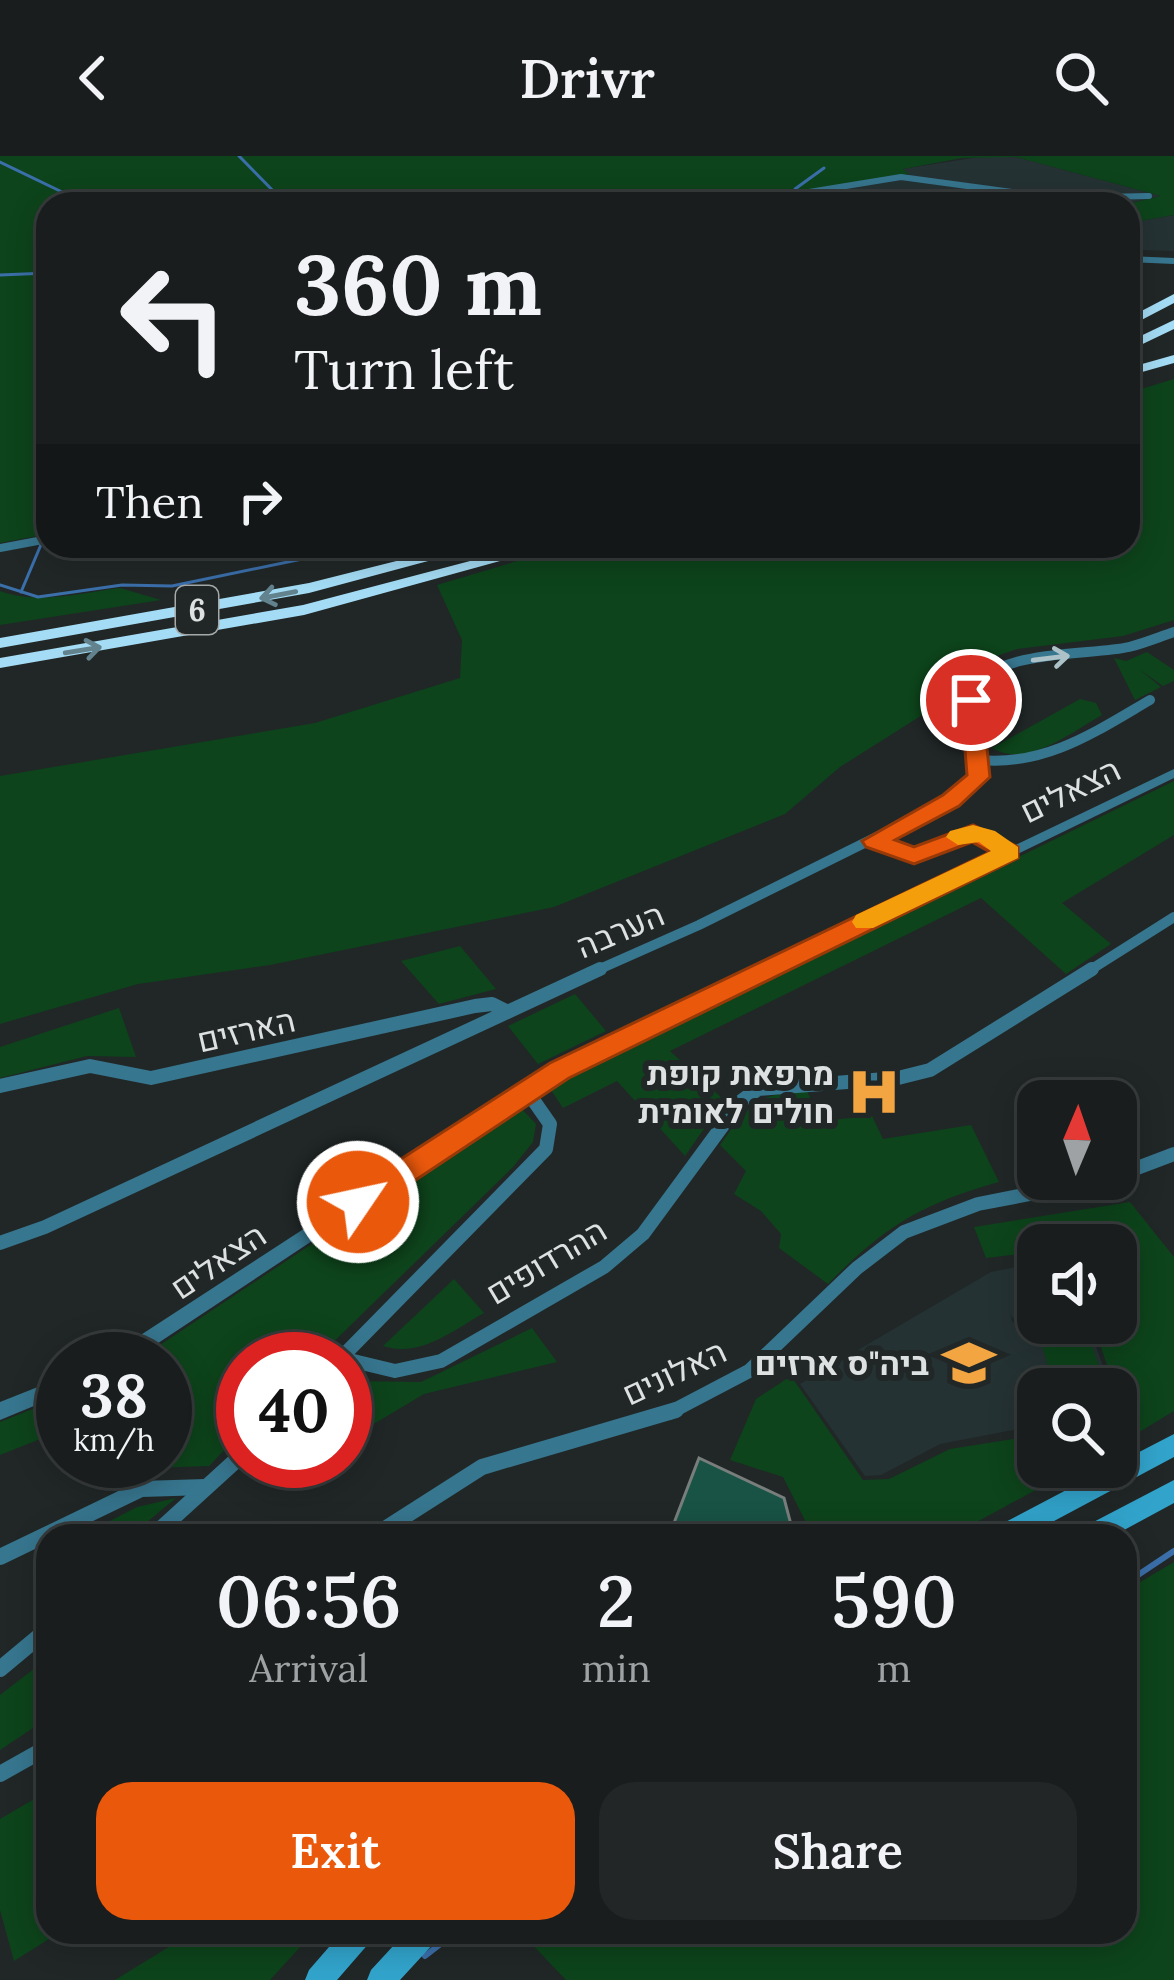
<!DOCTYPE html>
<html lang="en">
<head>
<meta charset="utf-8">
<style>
	:root { --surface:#191d1d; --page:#222626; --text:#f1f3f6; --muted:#9fa2a4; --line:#373b3b; --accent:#ea580c }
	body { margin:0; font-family:Lora,Heebo,serif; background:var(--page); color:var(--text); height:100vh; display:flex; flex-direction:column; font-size:45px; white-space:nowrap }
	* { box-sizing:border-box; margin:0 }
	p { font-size:39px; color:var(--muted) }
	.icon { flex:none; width:66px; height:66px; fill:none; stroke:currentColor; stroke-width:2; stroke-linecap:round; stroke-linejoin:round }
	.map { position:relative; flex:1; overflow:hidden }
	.sheet { position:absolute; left:36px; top:1368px; width:1101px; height:420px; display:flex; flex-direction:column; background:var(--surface); border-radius:36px; box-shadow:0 6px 30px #0003,0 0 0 3px var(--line) }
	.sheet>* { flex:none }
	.banner { position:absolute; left:36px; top:36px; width:1104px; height:366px; border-radius:36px; box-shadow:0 6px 30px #0003,0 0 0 3px var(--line); background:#191d1d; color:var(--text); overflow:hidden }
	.needle { width:78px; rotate:2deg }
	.fabs { position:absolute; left:1017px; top:924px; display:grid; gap:24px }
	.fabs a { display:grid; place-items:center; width:120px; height:120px; border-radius:24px; background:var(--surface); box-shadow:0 6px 30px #0003,0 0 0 3px var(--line); font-size:60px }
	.speed { position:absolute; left:36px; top:1176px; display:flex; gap:24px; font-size:60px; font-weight:700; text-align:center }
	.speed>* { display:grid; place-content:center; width:156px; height:156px; border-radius:50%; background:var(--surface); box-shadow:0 6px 30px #0003,0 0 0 3px var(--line); line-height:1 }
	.speed small { font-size:30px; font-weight:400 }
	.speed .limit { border:18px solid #d22; background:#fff; color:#111 }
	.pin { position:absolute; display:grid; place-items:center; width:102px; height:102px; color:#fff; margin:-51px; border:6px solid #fff; border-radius:50%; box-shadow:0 3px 12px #0007 }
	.me { position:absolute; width:132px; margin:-66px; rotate:56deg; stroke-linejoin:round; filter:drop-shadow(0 0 9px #0008) }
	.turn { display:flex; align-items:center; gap:42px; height:252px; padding:0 60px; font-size:54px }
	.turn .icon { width:156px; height:156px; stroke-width:2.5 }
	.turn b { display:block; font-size:84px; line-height:102px }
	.then { display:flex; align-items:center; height:114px; padding:0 60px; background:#0003; gap:24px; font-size:45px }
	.eta { display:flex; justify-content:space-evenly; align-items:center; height:204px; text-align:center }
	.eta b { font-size:72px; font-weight:600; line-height:84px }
	.cta { display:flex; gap:24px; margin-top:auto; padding:24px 60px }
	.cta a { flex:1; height:138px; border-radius:36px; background:var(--accent); color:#fff; font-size:48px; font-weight:600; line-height:138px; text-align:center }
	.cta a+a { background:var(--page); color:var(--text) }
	header { display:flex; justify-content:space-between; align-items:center; height:156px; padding:0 60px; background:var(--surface); font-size:54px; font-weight:600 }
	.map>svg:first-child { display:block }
</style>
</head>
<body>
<header><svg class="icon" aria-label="back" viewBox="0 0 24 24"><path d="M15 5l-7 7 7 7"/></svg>Drivr<svg class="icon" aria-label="search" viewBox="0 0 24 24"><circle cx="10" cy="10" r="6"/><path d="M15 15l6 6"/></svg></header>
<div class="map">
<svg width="1174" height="1824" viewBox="0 0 1174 1824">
	<rect width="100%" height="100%" fill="#212727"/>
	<g fill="#253233">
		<polygon points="979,1 1016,1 1161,40 1125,48 767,48 796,36 909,19 903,13"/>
		<polygon points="1174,59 1174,95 1142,94 1128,86 1128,67"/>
		<polygon points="1038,1107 1038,1157 1012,1162 1010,1158 1012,1165 1036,1186 1092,1179 1111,1233 1038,1233 1038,1269 940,1288 881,1319 865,1320 800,1228 991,1116"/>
	</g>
	<g fill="#0d441b">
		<polygon points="0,0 1174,0 1174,59 1128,67 1127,48 1161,40 1016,1 962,2 903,13 909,18 795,36 765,48 48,48 48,378 0,387"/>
		<polygon points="1174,223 1174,464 1123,480 1017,493 988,503 967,517 957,537 840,611 785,658 554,751 270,809 138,828 0,868 0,620 315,567 460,522 462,484 437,429 568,390 1128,390 1128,237"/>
		<path d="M120 432 161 444 0 469V435C38 449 81 437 120 432Z"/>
		<polygon points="1147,496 1174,514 1174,525 1163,530 1139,513 1161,531 1135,544 1114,502 1126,505"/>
		<path d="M1080 543 1096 547 1102 559C1071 576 1027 613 992 592Z"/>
		<polygon points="1174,625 1174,679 1062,747 1111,788 1066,818 981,742 670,895 724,944 685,1000 617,925 563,952 549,931"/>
		<polygon points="460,790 496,833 439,848 401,805"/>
		<polygon points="575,838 606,875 538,908 508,870"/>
		<polygon points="119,852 136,901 87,900 0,922 0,891"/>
		<path d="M807 935 820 965 872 960 883 983 971 969 999 1026C920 1048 884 1071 828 1128L779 1092 781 1078 761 1055 734 1038 746 1015 720 989C751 946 753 939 807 935Z"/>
		<polygon points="519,950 536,968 533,986 513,1011 316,1203 243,1203 243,1275 209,1310 151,1312 149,1305 165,1305 165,1203 139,1203"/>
		<polygon points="1130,1046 1174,1101 1174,1255 1116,1290 1116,1267 1126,1264 1095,1174 1035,1180 1022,1168 1116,1167 1116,1089 1038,1089 1038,1096 986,1102 974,1071"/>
		<path d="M454 1123 484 1157C452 1175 420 1202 383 1190Z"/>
		<polygon points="532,1172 557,1206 424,1238 362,1275 345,1256 348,1225 421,1226"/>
		<polygon points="1091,1187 1107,1233 1055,1233 1042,1190"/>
		<polygon points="791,1220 863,1324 889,1323 950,1293 1038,1279 1038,1311 1078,1311 951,1380 813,1380 783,1321 730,1304 756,1243"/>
		<polygon points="63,1241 63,1274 0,1299 0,1266"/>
		<polygon points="176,1342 130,1380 81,1380 137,1351"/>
		<polygon points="1174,1406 1174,1824 566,1824 526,1782 536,1776 1125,1776 1125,1435"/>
		<polygon points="39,1509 48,1562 0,1594 0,1539"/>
		<polygon points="48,1635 48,1776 60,1776 14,1805 0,1754 0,1663"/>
		<polygon points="193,1776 314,1776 270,1824 115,1824"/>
	</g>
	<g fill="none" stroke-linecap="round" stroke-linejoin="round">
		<g stroke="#3b6faa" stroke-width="3">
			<polyline points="239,0 286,48"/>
			<polyline points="0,6 87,48"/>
			<polyline points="796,47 790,44 795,33 824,12"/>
			<polyline points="0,119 48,117"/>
			<polyline points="0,429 38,441 122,429 172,430 365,390"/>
			<polyline points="21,436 48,372"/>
		</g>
		<g stroke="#3b6faa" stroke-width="6">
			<polyline points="1125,1435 1132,1423 1174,1395"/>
			<polyline points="425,1800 456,1776"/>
		</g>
	</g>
	<polygon fill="#185345" stroke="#787e7c" stroke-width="3" points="699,1302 784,1342 794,1380 669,1380"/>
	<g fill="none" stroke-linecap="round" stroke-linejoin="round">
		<g stroke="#37768f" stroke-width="6">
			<polyline points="800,48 798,43 809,36 901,21 1056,42 1149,40"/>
			<polyline points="1128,103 1174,105"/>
		</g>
		<polyline stroke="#37768f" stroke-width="8" points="0,392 48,383"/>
		<g stroke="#37768f" stroke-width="10">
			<path d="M980 604C1046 610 1095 576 1150 544"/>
			<polyline points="874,685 914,700 973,677 1009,697"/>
			<path d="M593 816 699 769 951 644 978 621C979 595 964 562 973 537 990 492 1090 500 1129 491 1145 487 1159 481 1174 476"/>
			<polyline points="1087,816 1174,761"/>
		</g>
		<g stroke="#37768f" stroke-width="14">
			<polyline points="0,930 90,910 151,922 475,850 492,848 504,854"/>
			<polyline points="1116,1020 1174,998"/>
			<polyline points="0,1087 45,1071 600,813"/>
			<polyline points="340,1203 546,993 550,968 527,935"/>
			<polyline points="345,1203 395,1215 441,1205 604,1111 643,1078 740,946 758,933 898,922 930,914 1092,813"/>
			<polyline points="669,1257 749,1215 857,1112 904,1076 978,1048 1107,1023"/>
		</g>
		<g stroke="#37768f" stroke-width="16">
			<polyline points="153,1380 243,1298"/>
			<polyline points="374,1380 482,1311 676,1254"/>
			<polyline points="0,1401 141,1333 206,1331"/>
			<polyline points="0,1513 48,1473"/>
			<polyline points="0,1618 48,1591"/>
		</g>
		<g fill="#37768f" fill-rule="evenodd">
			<polygon points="1174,613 1174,622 564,918 134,1203 110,1203 113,1197 554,910"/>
			<polygon points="63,1221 63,1238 0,1264 0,1246"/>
		</g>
		<g fill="#32a4cc" fill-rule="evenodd">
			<polygon points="1174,1278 1174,1301 1026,1380 990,1380 994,1372 1110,1311 1116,1311 1116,1308"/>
			<polygon points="1174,1324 1174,1347 1113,1380 1078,1380 1082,1372"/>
			<polygon points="342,1776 374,1776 370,1786 337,1824 305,1824 309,1814"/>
			<polygon points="406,1776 439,1776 435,1786 400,1824 367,1824 371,1814"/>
		</g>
		<g fill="#a4dcf5" fill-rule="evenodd">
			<polygon points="1174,138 1174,147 1128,171 1128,162"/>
			<polygon points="1174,164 1174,173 1128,195 1128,186"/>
			<polygon points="1174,199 1174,207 1128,220 1128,212"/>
			<polygon points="456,390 484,390 309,437 0,492 0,482 309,427"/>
			<polygon points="527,390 554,390 304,459 0,512 0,502 303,449"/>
		</g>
	</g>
	<defs><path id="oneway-shaft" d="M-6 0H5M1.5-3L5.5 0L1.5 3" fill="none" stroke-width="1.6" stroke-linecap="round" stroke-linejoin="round" transform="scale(3)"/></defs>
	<g stroke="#62828e">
		<use href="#oneway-shaft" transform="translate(278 439) rotate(169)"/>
		<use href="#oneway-shaft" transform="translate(83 494) rotate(-9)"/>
	</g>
	<use stroke="#acc1c8" href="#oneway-shaft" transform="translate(1051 502) rotate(-7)"/>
	<polygon fill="#ea580c" stroke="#983908" stroke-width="3" points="971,538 982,544 990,621 959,650 895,684 914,691 973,669 1018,691 1018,702 569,922 369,1055 358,1058 348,1055 343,1046 348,1037 550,907 990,696 972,686 914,708 866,691 862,685 943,639 967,619 961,544"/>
	<polygon fill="#f59e0b" points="973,669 995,675 1018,691 1018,702 873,772 856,772 852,766 856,759 991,695 979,686 958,689 946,681 950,675"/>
	<defs>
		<g id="hospital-bare" transform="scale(4.14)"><path d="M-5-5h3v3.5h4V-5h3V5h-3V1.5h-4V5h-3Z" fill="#f2a541" stroke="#212727" stroke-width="2.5" paint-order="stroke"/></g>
		<g id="school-bare" transform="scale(4.14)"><path d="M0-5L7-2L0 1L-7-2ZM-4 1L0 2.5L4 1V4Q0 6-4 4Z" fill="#f2a541" stroke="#212727" stroke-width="2.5" paint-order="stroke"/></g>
	</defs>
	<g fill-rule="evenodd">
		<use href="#hospital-bare" x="874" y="936"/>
		<use href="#school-bare" x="969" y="1207"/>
	</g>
	<g text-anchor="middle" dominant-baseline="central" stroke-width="12" stroke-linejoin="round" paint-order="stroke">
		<rect fill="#212727" stroke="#a5a9a9" stroke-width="3" x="176" y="430" width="42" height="48" rx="9"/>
		<g font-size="30" font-weight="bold" fill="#dee1e1">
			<text x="197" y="454">6</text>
		</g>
		<g font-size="33" fill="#dee1e1" stroke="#212727">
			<text transform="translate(1070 634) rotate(-26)">הצאלים</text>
			<text transform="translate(620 774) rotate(-23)">הערבה</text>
			<text transform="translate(246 874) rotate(-13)">הארזים</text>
			<text transform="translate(218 1105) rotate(-34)">הצאלים</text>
			<text transform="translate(546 1105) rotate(-31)">ההרדופים</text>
			<text transform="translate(674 1216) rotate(-25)">האלונים</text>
		</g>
		<g font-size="33" font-weight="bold" fill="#dee1e1" stroke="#212727" text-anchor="end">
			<text x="834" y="917">מרפאת קופת<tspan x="834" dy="38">חולים לאומית</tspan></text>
			<text x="929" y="1207">ביה"ס ארזים</text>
		</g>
	</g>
</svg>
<div class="fabs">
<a><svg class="needle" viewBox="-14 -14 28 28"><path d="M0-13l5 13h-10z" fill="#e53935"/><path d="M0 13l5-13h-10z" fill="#9fa2a4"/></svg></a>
<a><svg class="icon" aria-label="sound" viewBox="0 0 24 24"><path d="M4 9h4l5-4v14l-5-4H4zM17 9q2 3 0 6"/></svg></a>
<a><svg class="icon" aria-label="search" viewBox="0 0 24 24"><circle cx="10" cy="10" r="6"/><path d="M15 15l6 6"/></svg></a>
</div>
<div class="speed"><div>38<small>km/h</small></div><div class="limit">40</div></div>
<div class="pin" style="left:971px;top:544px;background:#d93025"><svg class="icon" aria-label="arrive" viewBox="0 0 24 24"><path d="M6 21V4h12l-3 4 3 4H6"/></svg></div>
<svg class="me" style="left:358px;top:1046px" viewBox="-20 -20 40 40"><circle r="17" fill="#ea580c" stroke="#fff" stroke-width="3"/><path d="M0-11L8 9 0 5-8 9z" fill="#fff"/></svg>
<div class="banner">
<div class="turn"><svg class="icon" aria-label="left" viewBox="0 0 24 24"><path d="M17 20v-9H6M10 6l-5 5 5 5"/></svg><div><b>360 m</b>Turn left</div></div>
<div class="then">Then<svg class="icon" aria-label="right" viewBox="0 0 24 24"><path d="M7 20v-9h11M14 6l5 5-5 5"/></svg></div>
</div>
<section class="sheet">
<div class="eta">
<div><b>06:56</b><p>Arrival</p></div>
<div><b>2</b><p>min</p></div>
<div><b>590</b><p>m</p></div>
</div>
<div class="cta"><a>Exit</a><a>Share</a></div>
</section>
</div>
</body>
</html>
